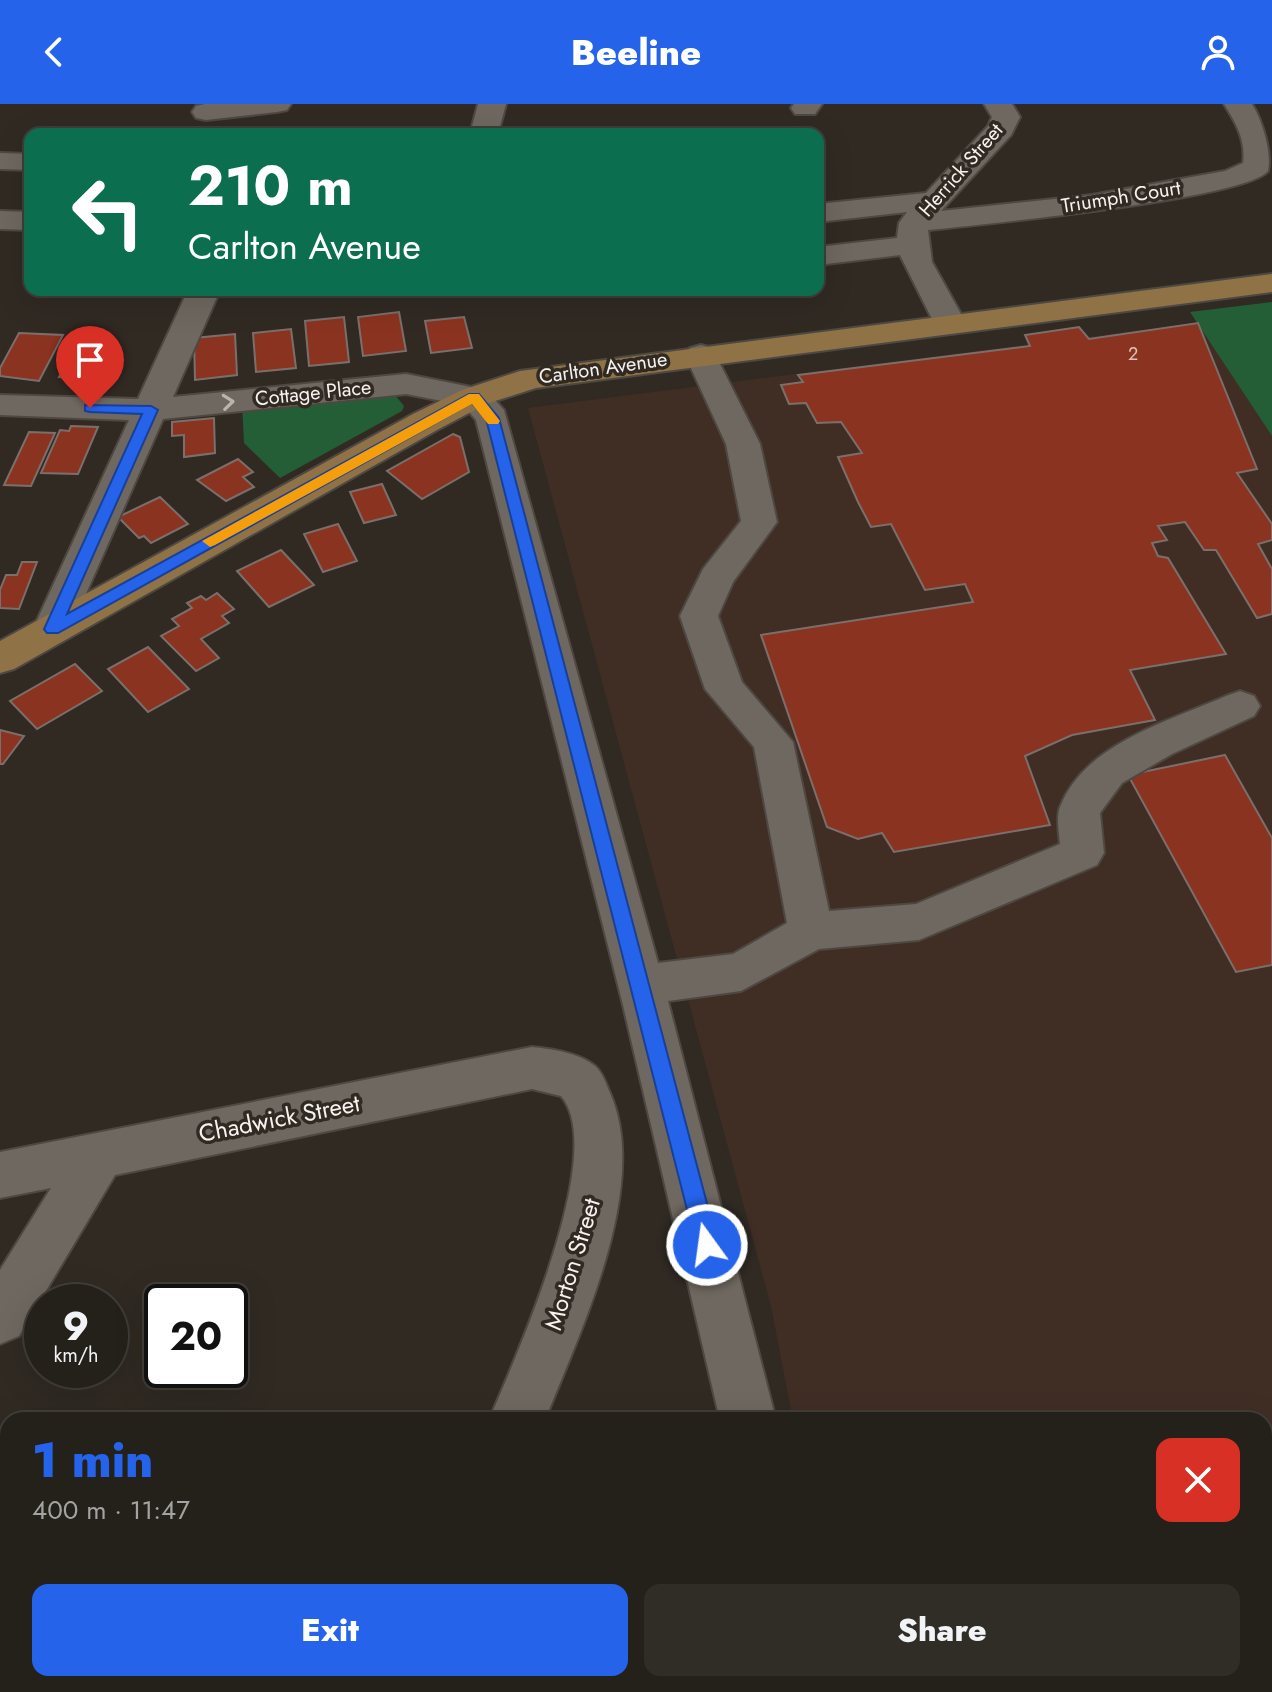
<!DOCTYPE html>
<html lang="en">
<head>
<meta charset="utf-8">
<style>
	:root { --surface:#24201a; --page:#302d27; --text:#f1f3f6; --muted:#a3a3a2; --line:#413e39; --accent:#2563eb }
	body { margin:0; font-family:Jost,sans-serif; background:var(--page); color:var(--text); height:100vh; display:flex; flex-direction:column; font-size:30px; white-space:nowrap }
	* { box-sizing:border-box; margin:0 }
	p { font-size:26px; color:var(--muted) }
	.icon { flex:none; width:44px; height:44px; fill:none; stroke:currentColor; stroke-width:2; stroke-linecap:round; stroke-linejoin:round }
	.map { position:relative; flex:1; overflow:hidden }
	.side { position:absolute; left:0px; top:1308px; width:1272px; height:280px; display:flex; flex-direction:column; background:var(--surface); border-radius:24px 24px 0 0; box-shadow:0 8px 32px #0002,0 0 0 2px var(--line) }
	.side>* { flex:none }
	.guide { position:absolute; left:24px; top:24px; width:800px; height:168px; border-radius:16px; box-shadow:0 8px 32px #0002,0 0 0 2px var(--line); background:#0b6e4f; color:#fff; overflow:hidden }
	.speed { position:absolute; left:24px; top:1180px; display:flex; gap:16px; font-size:40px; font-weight:700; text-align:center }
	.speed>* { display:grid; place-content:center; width:104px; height:104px; border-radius:50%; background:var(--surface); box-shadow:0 8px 32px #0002,0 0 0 2px var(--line); line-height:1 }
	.speed small { font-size:20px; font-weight:400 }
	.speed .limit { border:4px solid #111; border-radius:12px; background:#fff; color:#111 }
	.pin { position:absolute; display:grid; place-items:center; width:68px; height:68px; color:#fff; margin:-82px -34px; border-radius:50% 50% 50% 0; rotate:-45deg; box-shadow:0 0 8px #0007 }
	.pin .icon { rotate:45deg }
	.me { position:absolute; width:88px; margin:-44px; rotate:346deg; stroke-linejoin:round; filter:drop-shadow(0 0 6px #0008) }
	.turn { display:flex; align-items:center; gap:28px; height:168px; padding:0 32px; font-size:36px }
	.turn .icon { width:104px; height:104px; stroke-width:2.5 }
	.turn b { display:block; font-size:56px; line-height:68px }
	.round { display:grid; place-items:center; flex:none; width:84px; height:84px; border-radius:16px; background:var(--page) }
	.headline { display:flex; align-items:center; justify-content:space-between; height:136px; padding:0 32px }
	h1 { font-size:48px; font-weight:800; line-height:60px; color:var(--accent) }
	.button { display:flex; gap:16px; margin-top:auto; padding:16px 32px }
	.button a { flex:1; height:92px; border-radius:16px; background:var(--accent); color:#fff; font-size:32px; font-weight:800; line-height:92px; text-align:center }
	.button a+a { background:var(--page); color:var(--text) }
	header { display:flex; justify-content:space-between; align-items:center; height:104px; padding:0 32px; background:var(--accent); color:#fff; font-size:36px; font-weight:800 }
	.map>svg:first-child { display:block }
</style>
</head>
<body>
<header><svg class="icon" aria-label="back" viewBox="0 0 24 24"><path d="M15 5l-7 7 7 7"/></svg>Beeline<svg class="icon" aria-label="person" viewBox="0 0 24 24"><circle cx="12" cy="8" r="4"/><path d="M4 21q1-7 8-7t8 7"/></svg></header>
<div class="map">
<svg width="1272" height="1588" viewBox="0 0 1272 1588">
	<rect width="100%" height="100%" fill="#302a23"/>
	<polygon fill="#402e25" points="1198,219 1272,332 1272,1588 843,1588 842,1580 1264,1580 1264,1316 793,1316 771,1202 528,304"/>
	<g fill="#245e37">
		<polygon points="1272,198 1272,332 1190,208"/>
		<polygon points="395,291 404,302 402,307 280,374 244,339 242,300"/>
	</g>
	<g fill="#8a3320" stroke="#7b6f6c" stroke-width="2">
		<polygon points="399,208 406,247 363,252 358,213"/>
		<polygon points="344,213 349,258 309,262 305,217"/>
		<polygon points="464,213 472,244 431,249 425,217"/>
		<polygon points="1198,219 1257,365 1237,369 1272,420 1272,436 1258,440 1272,465 1272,510 1257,514 1216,446 1204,446 1185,418 1158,422 1167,436 1152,439 1158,452 1168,454 1226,550 1130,566 1155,616 1072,631 1025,652 1050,721 894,748 882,729 858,735 827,723 761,531 973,498 965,480 925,486 891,420 871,423 858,398 838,353 862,349 841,318 817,319 806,299 789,300 781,281 803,278 798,271 1030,242 1025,231 1079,223 1089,235"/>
		<polygon points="291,225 296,264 256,268 253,229"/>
		<polygon points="19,229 63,231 39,277 0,272 0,264"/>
		<polygon points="235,230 237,271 195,276 194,234"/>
		<polygon points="77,237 116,240 102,267 95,267 91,275 59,273"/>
		<polygon points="214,314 215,349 184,353 184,331 172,332 172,318"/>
		<polygon points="71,322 98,323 78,370 41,369 60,326 69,327"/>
		<polygon points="29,328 55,329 31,382 4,381"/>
		<polygon points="453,330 460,333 469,368 422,395 387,367"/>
		<polygon points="238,355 253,368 243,373 254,383 226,397 197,376"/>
		<polygon points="382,380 396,411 364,419 350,388"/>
		<polygon points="160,393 188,420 151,439 144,432 139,434 118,413"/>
		<polygon points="338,420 357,457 323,468 304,430"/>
		<polygon points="281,446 314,481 269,503 237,467"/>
		<polygon points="22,458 37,458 19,505 0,504 0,486 6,471 17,471"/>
		<polygon points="217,489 234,505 222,512 229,519 201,535 219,554 196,567 161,532 179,522 172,515 192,504 187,499 201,492 206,496"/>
		<polygon points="148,543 189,585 148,608 108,565"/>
		<polygon points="75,560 102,587 37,625 10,597"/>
		<polygon points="0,626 24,632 3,660 0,660"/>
		<polygon points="1225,651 1272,734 1272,861 1236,868 1128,671"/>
	</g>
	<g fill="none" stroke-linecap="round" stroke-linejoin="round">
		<g stroke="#4e4842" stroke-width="4">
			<g id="minor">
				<polygon points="205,0 291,0 287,6 277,8 206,16 196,14 192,8 196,2"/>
				<polygon points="478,0 506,0 498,30 470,30"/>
				<polygon points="794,0 822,0 815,10 795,10 791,4"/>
				<path d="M984 0H1012L1020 13 1011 31 941 107 1092 91 1225 67 1243 59C1246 36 1236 19 1224 0H1252C1262 16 1272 48 1268 67 1246 95 976 121 928 126L932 158 966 219 961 226H939L934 219 900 151 818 161V143L897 134 899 119 907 108 818 118V100L926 89 988 22 992 13Z"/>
				<polygon points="0,49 30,50 30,66 0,65"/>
				<polygon points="0,107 30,108 30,126 0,125"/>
				<path d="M188 186H220L173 293 406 270 486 286 504 306 658 859 733 850 787 819 754 643 705 585 680 512 703 465 741 417 726 340 685 251 690 244 701 241 712 244 760 340 777 418 733 478 718 512 742 578 793 638 829 807 916 800 1060 740C1059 729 1056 713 1060 703 1084 640 1169 617 1226 592L1240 587 1254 592 1260 602 1254 612 1172 650 1122 679 1100 709 1104 749 1097 761 919 836 819 845 741 887 668 897 776 1316H720L623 901 476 316 463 301 406 290 163 315 66 535 52 539 38 535 33 525 129 316 0 311V291L138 295Z"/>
				<path d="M532 943C553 945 579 949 595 962 603 969 606 980 610 989 651 1082 580 1227 545 1316H489C515 1255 609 1047 561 992L532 985 115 1071 19 1232 0 1240V1166L51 1084 0 1094V1048Z"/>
				<polygon points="384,1580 444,1580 441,1588 381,1588"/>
				<polygon points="764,1580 824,1580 825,1588 765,1588"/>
			</g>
		</g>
		<g stroke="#4e4842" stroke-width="4">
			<polygon id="major" points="1272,170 1272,188 536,284 486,300 437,326 14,565 0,569 0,537 413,310 462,286 520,267"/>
		</g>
		<use href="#minor" fill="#6f6860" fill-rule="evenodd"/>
		<use href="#major" fill="#8f7246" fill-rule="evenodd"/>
	</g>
	<defs><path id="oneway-chevron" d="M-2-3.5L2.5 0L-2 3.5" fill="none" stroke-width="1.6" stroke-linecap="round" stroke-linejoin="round" transform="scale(2)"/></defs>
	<use stroke="#bab4ae" href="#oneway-chevron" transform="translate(228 298) rotate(-6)"/>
	<polygon fill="#2563eb" stroke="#184099" stroke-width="2" points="469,290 479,290 499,314 718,1141 715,1149 707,1152 699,1149 696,1141 486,315 472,299 58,529 47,529 44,525 142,310 90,308 85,307 85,301 151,302 158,306 67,510"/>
	<polygon fill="#f59e0b" points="469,290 479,290 500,317 498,320 488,320 472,300 215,441 210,443 202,437"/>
	<g text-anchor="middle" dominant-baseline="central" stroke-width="7" stroke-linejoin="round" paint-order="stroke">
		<g font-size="18" fill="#dcc2ba">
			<text x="1133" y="250">2</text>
		</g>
		<g font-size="20" fill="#f7f2ee" stroke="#302a23">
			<text transform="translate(961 66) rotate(-49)">Herrick Street</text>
			<text transform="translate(1121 93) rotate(-9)">Triumph Court</text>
			<text transform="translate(603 264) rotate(-8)">Carlton Avenue</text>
			<text transform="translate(313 289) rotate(-6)">Cottage Place</text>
		</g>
		<g font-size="24" fill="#f7f2ee" stroke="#302a23">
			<text transform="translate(279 1014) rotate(-11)">Chadwick Street</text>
			<text transform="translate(572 1160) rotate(-73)">Morton Street</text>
		</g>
	</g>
</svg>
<div class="speed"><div>9<small>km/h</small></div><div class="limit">20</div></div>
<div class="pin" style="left:90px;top:304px;background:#d93025"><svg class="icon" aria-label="arrive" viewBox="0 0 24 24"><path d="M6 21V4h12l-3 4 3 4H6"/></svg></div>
<svg class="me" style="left:707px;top:1141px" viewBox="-20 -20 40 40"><circle r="17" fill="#2563eb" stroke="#fff" stroke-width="3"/><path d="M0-11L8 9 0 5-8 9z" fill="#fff"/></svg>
<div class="guide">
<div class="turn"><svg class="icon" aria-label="left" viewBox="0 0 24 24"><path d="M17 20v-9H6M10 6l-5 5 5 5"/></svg><div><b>210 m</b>Carlton Avenue</div></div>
</div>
<section class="side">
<div class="headline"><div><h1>1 min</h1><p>400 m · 11:47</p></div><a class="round" style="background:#d93025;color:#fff"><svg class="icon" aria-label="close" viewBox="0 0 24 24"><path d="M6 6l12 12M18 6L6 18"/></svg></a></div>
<div class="button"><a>Exit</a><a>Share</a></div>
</section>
</div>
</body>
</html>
